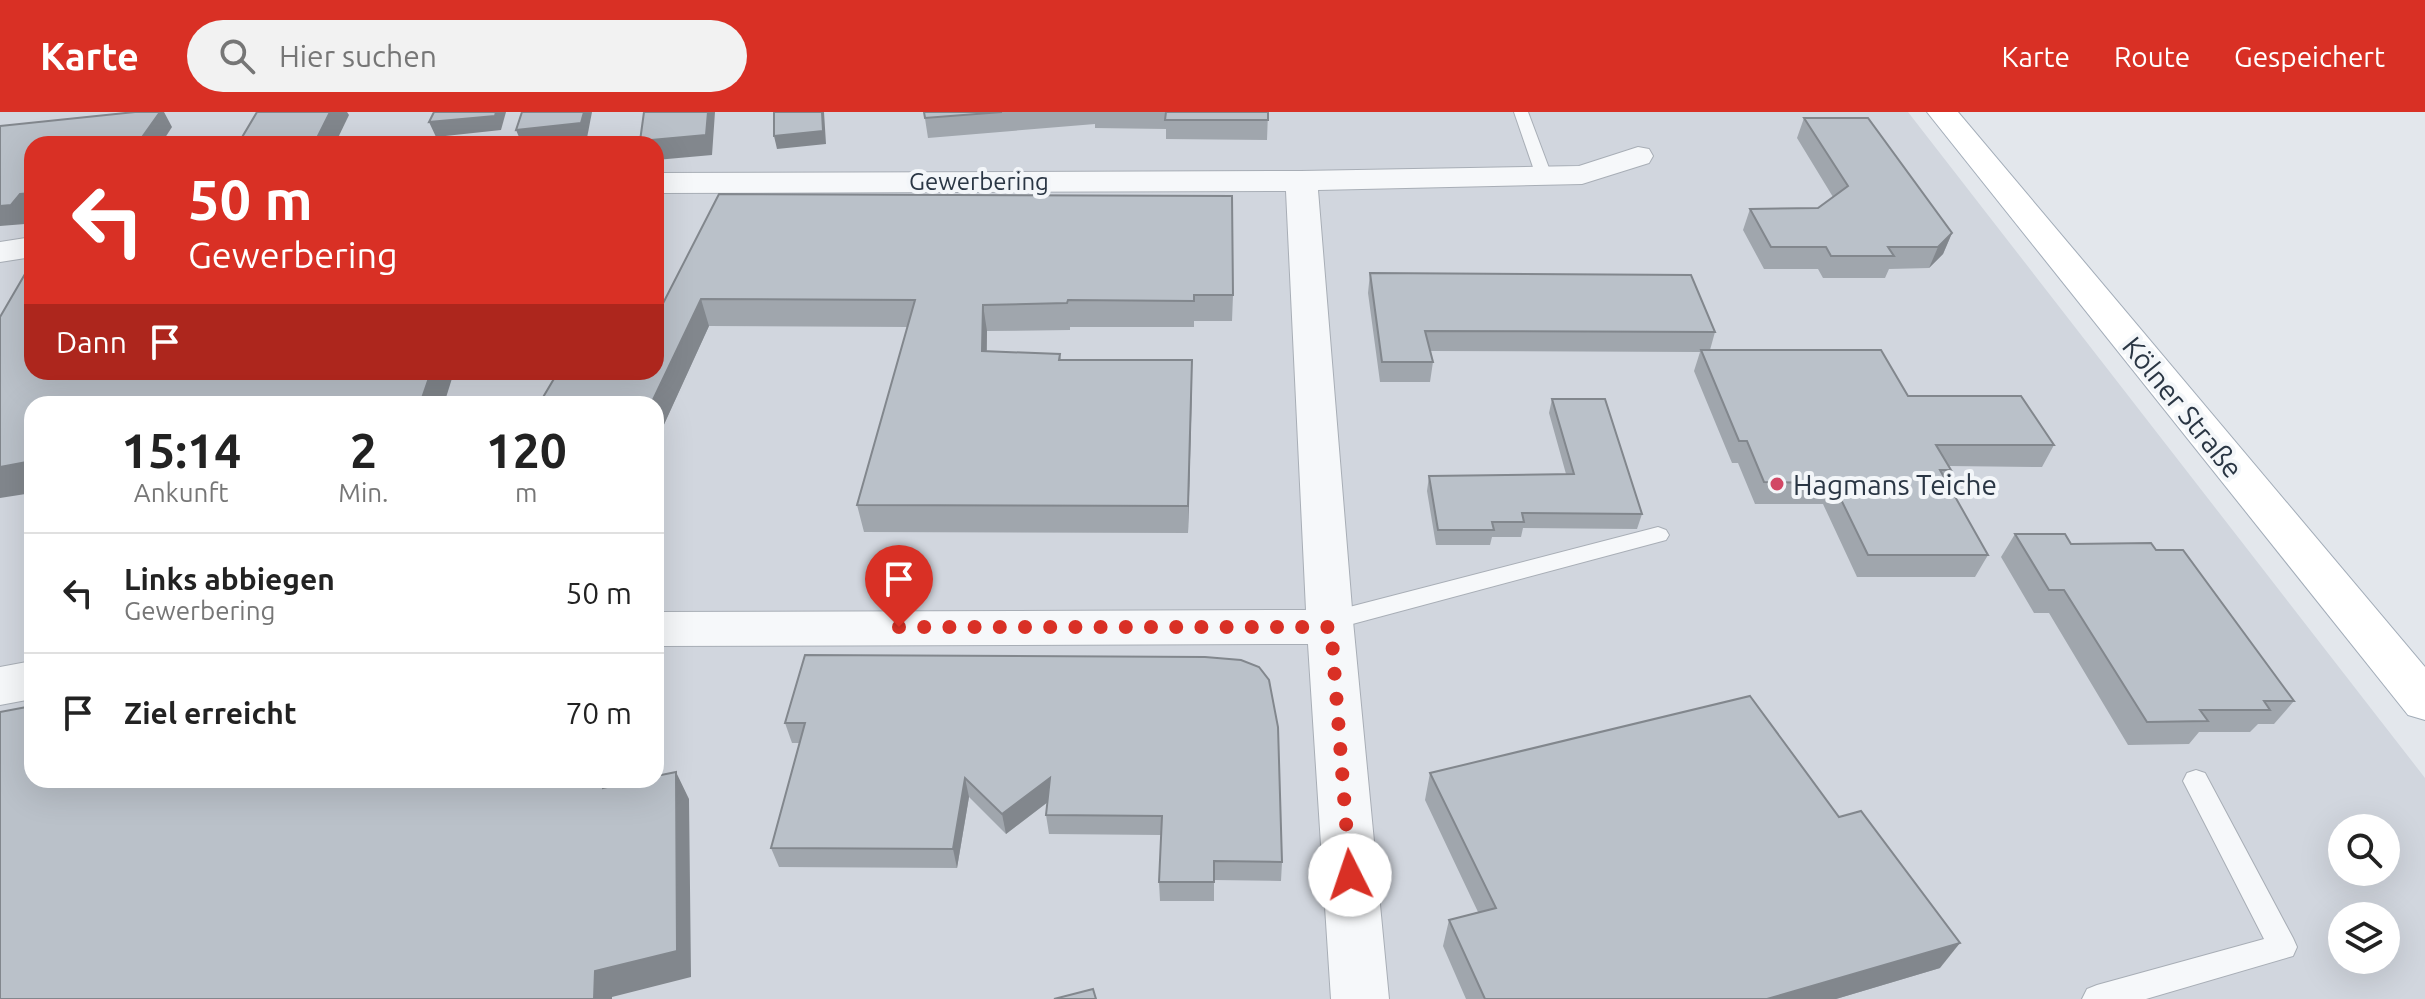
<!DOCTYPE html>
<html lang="de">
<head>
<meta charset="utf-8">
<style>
	:root { --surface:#fff; --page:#f2f2f2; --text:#222; --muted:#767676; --line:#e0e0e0; --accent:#d93025 }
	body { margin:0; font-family:Ubuntu,sans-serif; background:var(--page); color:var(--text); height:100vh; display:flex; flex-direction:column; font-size:30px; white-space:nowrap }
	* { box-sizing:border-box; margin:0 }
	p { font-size:26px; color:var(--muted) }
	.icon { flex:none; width:44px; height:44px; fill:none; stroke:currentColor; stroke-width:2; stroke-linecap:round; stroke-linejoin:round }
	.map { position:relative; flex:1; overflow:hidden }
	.details { position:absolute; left:24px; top:284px; width:640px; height:392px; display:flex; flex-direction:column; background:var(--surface); border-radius:24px; box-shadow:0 8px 32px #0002 }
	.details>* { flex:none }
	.top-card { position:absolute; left:24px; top:24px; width:640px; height:244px; border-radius:24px; box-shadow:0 8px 32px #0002; background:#d93025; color:#fff; overflow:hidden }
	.controls { position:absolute; left:2328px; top:702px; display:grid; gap:16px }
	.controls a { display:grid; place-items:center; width:72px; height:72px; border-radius:50%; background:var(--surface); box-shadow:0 8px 32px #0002; font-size:40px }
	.pin { position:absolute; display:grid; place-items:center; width:68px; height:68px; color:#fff; margin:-82px -34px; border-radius:50% 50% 50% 0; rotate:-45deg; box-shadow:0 0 8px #0007 }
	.pin .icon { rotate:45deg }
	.me { position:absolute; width:88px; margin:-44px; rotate:356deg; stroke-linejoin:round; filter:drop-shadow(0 0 6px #0008) }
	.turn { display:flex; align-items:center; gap:28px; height:168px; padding:0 32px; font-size:36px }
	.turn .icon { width:104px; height:104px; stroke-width:2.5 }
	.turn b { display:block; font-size:56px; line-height:68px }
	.then { display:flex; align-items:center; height:76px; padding:0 32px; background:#0003; gap:16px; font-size:30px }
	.eta { display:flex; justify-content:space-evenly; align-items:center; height:136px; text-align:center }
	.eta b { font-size:48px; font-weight:700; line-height:56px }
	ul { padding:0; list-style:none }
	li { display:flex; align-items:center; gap:24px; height:120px; padding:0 32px; border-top:2px solid var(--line) }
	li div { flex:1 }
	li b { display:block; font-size:30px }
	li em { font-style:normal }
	header { display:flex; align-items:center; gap:48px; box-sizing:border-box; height:112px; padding:0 40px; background:var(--accent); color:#fff }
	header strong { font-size:38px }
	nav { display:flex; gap:44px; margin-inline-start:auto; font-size:28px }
	.search { width:560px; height:72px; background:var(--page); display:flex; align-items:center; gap:20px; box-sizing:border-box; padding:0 28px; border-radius:44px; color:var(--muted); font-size:30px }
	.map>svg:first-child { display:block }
</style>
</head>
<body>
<header>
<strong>Karte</strong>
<div class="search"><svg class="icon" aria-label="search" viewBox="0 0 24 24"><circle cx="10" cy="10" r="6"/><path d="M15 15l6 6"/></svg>Hier suchen</div>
<nav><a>Karte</a><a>Route</a><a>Gespeichert</a></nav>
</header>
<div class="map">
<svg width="2425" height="887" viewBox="0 0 2425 887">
	<rect width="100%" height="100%" fill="#e3e7ec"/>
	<path fill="#d1d6de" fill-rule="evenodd" d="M0 0H1908L2425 666V887H0ZM32 32H656V260H32ZM32 292H656V668H32ZM2342 716H2386V760H2342ZM2342 804H2386V848H2342Z"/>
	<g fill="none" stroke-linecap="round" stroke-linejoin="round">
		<g stroke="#a8aeb6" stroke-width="2">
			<g id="service">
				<polygon points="1514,0 1528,0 1552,64 1550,67 1544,69 1536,64"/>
				<polygon points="1658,415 1666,418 1669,423 1666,428 1330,518 1322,515 1318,509 1322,503 1330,500"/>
				<polygon points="2196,658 2205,661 2293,826 2297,835 2293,844 2146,887 2082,887 2087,877 2097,873 2264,827 2183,669 2187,661"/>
			</g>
		</g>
		<g stroke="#a8aeb6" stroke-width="2">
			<g id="minor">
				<polygon points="1638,35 1649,37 1653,44 1649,51 1582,72 1318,78 1353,509 1389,887 1331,887 1308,532 656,534 656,500 1306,498 1286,79 656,81 656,61 1301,59 1579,54"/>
				<polygon points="32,125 32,145 0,150 0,130"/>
				<polygon points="32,549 32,587 0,593 0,555"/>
			</g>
		</g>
		<g stroke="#a2acb8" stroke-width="2">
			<polygon id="primary" points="1927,0 1958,0 2425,555 2425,608 2408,603"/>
		</g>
		<use href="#service" fill="#f6f8fa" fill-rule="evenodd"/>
		<use href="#minor" fill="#f6f8fa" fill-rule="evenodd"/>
		<use href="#primary" fill="#fff" fill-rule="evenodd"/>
	</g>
	<g fill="#a0a6ad">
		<polygon points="924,0 1268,0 1267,28 1166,27 1166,17 1095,16 1095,12 928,26"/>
		<polygon points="1804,6 1952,121 1943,142 1929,156 1889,157 1885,166 1823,166 1818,157 1764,157 1743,118 1750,97 1818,96 1833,85 1797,26"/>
		<polygon points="719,82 1233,183 1232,209 1194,209 1194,215 1070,215 1070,218 987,219 987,239 1060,242 1061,248 1192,248 1188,421 864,420 857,393 908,215 709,214 656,330 656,260"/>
		<polygon points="1370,161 1715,220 1710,238 1908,284 2054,333 2042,355 1949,354 1951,358 1946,369 1988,443 1975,465 1857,465 1823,392 1755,392 1738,351 1732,351 1694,259 1700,240 1430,239 1433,250 1430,270 1380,270 1368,181"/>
		<polygon points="1552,287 1642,402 1637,417 1523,416 1521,425 1492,425 1490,433 1436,433 1427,379 1429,364 1566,362 1549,301"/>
		<polygon points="2015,422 2071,432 2156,438 2294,589 2274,612 2258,612 2250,620 2199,620 2189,632 2128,633 2049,501 2034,501 2001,445"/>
		<polygon points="805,543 1282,750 1281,769 1214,768 1214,789 1160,789 1159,770 1161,723 1049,722 1046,703 1048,690 1006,722 969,685 957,756 779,755 771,736 800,631 792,631 785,611"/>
		<polygon points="1430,661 1940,856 1836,887 1466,887 1443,834 1449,808 1478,800 1425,688"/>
	</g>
	<g fill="#82878d">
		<polygon points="160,0 164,0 172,15 161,32 138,31"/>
		<polygon points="330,0 347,0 349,3 335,32 314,32"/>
		<polygon points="496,0 506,0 501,18 436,25 429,10"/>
		<polygon points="584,0 592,0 587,26 522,32 516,18"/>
		<polygon points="708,0 715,0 712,43 656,48 656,32 640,32 640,29"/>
		<polygon points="822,0 824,0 826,32 777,37 774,24"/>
		<polygon points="32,81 32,102 25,112 0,114 0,94 20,82"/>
		<polygon points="1952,121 1943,142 1929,156 1938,135"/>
		<polygon points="701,187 709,214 656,330 656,292 651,292"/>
		<polygon points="983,193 987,219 986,265 982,239"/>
		<polygon points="1192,248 1192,275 1188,421 1188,394"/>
		<polygon points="431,260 454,260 444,292 422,292 421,289"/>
		<polygon points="32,349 32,381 0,386 0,355"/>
		<polygon points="676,660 689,687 691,865 612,885 612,887 594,887 595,859"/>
		<polygon points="965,666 969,685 957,756 953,737"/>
		<polygon points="1050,666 1053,686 1006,722 1002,702"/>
		<polygon points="603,668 619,668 618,703 603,676"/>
		<polygon points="1960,831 1940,856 1836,887 1767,887"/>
	</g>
	<g fill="#bac1c9" stroke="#82878d" stroke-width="2">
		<polygon points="135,0 160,0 138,31 172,27 169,32 32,32 32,81 20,82 11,93 0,94 0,14"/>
		<polygon points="257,0 330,0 314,32 238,32"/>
		<polygon points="434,0 496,0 495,4 429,10"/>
		<polygon points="522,0 584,0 581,11 516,18"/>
		<polygon points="644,0 708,0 706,23 640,29"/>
		<polygon points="774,0 822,0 823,19 774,24"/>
		<polygon points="924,0 1002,0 925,6"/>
		<polygon points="1166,0 1268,0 1268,8 1165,8"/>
		<polygon points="1804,6 1868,6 1952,121 1938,135 1888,135 1894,144 1831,144 1826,135 1771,135 1750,97 1818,96 1848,74"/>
		<polygon points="719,82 1232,84 1233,183 1194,183 1194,189 1068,188 1067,191 983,193 982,239 1060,242 1059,248 1192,248 1188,394 857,393 915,188 701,187 651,292 539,292 558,260 656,260 656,205"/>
		<polygon points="32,150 32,260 431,260 421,289 429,288 428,292 32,292 32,349 0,355 0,205"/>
		<polygon points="1370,161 1691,163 1715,220 1425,219 1433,250 1382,250"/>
		<polygon points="1701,238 1881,238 1908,284 2021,284 2054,333 1936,333 1951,358 1940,358 1988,443 1868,443 1833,371 1764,370 1747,329 1739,329"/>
		<polygon points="1552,287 1605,287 1642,402 1522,401 1524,410 1492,410 1494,418 1438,418 1429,364 1574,362"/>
		<polygon points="2015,422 2065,422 2071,432 2151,431 2156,438 2183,438 2294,589 2264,589 2270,598 2200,598 2208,609 2147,610 2064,478 2049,478"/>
		<polygon points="805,543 1205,545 1241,548 1259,555 1269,568 1278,615 1282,750 1214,749 1214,770 1159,770 1162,704 1046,703 1050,666 1002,702 965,666 953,737 771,736 805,611 785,611"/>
		<polygon points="1750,584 1839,705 1861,699 1960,831 1767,887 1485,887 1449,808 1496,796 1430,661"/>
		<polygon points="32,594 32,668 603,668 603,676 638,668 656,668 656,664 676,660 677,839 595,859 594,887 0,887 0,600"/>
		<polygon points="1093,877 1096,887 1054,887"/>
	</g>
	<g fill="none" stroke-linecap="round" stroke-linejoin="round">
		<polyline stroke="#d93025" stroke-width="14" stroke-dasharray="0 25.2" points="899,515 1331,515 1350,763"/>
	</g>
	<circle fill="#d24765" stroke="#f3f6f9" stroke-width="3" cx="1777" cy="372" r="8"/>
	<g text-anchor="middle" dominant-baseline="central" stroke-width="8" stroke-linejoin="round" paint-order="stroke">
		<g font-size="24" fill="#2a3644" stroke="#f3f6f9">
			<text x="979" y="69">Gewerbering</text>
		</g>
		<g font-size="28" fill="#2a3644" stroke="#f3f6f9">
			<text transform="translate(2183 295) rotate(51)">Kölner Straße</text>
		</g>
		<g font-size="28" fill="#2a3644" stroke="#f3f6f9" text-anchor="start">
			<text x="1793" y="372">Hagmans Teiche</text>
		</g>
	</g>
</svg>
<div class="controls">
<a><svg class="icon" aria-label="search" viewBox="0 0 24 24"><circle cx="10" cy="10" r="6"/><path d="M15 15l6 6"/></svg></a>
<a><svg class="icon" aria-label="layers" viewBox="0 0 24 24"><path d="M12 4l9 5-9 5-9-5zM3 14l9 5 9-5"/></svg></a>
</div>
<div class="pin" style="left:899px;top:515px;background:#d93025"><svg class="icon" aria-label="arrive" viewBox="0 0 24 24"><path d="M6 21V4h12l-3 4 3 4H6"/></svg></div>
<svg class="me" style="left:1350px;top:763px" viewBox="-20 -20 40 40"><circle r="19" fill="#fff"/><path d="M0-13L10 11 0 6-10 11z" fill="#d93025"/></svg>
<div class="top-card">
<div class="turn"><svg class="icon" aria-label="left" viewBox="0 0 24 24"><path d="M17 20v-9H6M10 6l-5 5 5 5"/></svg><div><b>50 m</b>Gewerbering</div></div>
<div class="then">Dann<svg class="icon" aria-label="arrive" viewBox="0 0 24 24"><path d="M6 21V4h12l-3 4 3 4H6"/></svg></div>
</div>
<section class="details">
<div class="eta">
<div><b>15:14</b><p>Ankunft</p></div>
<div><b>2</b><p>Min.</p></div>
<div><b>120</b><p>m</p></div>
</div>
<ul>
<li><svg class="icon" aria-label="left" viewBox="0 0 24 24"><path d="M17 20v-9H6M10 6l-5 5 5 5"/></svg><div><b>Links abbiegen</b><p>Gewerbering</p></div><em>50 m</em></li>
<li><svg class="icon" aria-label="arrive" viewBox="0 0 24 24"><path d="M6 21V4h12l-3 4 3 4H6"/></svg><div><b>Ziel erreicht</b></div><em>70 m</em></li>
</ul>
</section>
</div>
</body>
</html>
